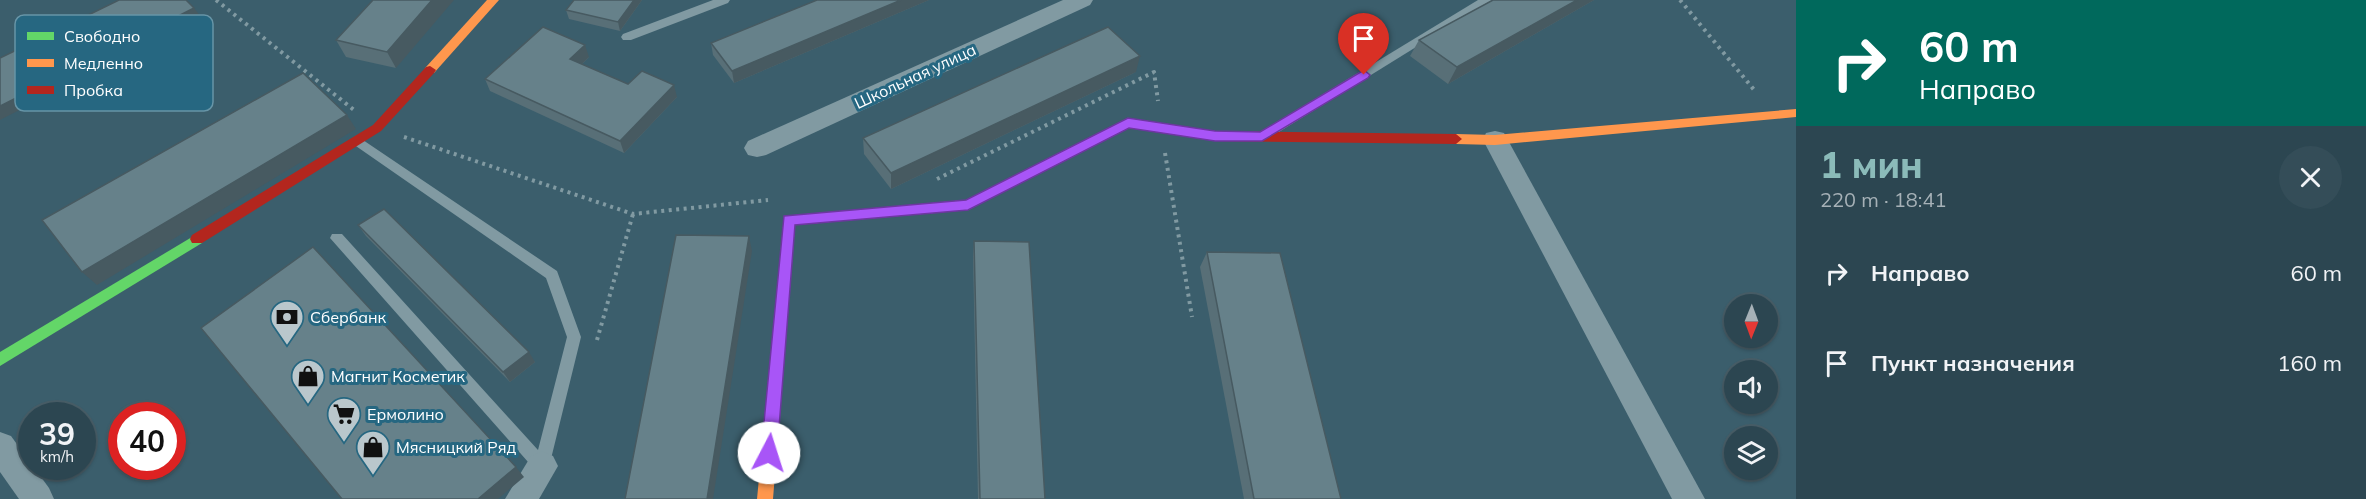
<!DOCTYPE html>
<html lang="ru">
<head>
<meta charset="utf-8">
<style>
	:root { --surface:#2c4651; --page:#344d58; --text:#f1f3f6; --muted:#a6b1b7; --line:#485e68; --accent:#8bbbb9 }
	body { margin:0; font-family:Mulish,sans-serif; background:var(--page); color:var(--text); height:100vh; display:flex; flex-direction:column; font-size:22px; white-space:nowrap }
	* { box-sizing:border-box; margin:0 }
	p { font-size:20px; color:var(--muted) }
	.icon { flex:none; width:33px; height:33px; fill:none; stroke:currentColor; stroke-width:2; stroke-linecap:round; stroke-linejoin:round }
	.map { position:relative; flex:1; overflow:hidden }
	.sheet { display:flex; flex-direction:column; background:var(--surface); width:570px }
	.sheet>* { flex:none }
	.guide { background:#00695c; color:#fff; overflow:hidden }
	.needle { width:39px; rotate:181deg }
	.controls { position:absolute; left:1724px; top:294px; display:grid; gap:12px }
	.controls a { display:grid; place-items:center; width:54px; height:54px; border-radius:50%; background:var(--surface); box-shadow:0 2px 4px #0004,0 0 0 2px var(--line); font-size:30px }
	.speed { position:absolute; left:18px; top:402px; display:flex; gap:12px; font-size:30px; font-weight:700; text-align:center }
	.speed>* { display:grid; place-content:center; width:78px; height:78px; border-radius:50%; background:var(--surface); box-shadow:0 2px 4px #0004,0 0 0 2px var(--line); line-height:1 }
	.speed small { font-size:15px; font-weight:400 }
	.speed .limit { border:9px solid #d22; background:#fff; color:#111 }
	.pin { position:absolute; display:grid; place-items:center; width:51px; height:51px; color:#fff; margin:-62px -26px; border-radius:50% 50% 50% 0; rotate:-45deg; box-shadow:0 0 6px #0007 }
	.pin .icon { rotate:45deg }
	.me { position:absolute; width:66px; margin:-33px; rotate:5deg; stroke-linejoin:round; filter:drop-shadow(0 0 4px #0008) }
	.turn { display:flex; align-items:center; gap:21px; height:126px; padding:0 24px; font-size:27px }
	.turn .icon { width:78px; height:78px; stroke-width:2.5 }
	.turn b { display:block; font-size:42px; line-height:51px }
	.round { display:grid; place-items:center; flex:none; width:63px; height:63px; border-radius:32px; background:var(--page) }
	.headline { display:flex; align-items:center; justify-content:space-between; height:102px; padding:0 24px }
	h1 { font-size:36px; font-weight:800; line-height:45px; color:var(--accent) }
	ul { padding:0; list-style:none }
	li { display:flex; align-items:center; gap:18px; height:90px; padding:0 24px }
	li div { flex:1 }
	li b { display:block; font-size:22px }
	li em { font-style:normal }
	main { display:flex; flex:1; min-height:0 }
	.map>svg:first-child { display:block }
</style>
</head>
<body>
<main>
<div class="map">
<svg width="1796" height="499" viewBox="0 0 1796 499">
	<rect width="100%" height="100%" fill="#3b5e6c"/>
	<g fill="none" stroke-linecap="round" stroke-linejoin="round">
		<g stroke="#819aa2" stroke-width="4" stroke-dasharray="3 4.5" stroke-linecap="butt">
			<polyline points="216,0 354,110"/>
			<polyline points="1680,0 1755,91"/>
			<polyline points="404,137 633,214 768,200"/>
			<polyline points="1165,153 1192,317"/>
			<polyline points="937,179 1154,72 1158,101"/>
			<polyline points="597,340 633,214"/>
		</g>
		<g fill="#819aa2" fill-rule="evenodd">
			<polygon points="713,0 730,0 728,3 631,40 623,40 621,37 623,34"/>
			<polygon points="1478,0 1492,0 1269,138 1261,138 1259,135 1261,132"/>
			<polygon points="357,136 557,271 581,337 548,471 542,473 536,471 330,238 332,234 342,234 538,450 567,337 546,278 353,144 351,141 353,138"/>
		</g>
		<g fill="#819aa2" fill-rule="evenodd">
			<polygon points="1063,0 1093,0 1090,5 766,155 757,157 748,155 744,148 748,141"/>
			<polygon points="1495,131 1504,133 1705,499 1672,499 1483,140 1486,133"/>
			<polygon points="0,432 11,436 49,488 54,499 19,499 0,472"/>
			<polygon points="542,451 553,456 558,466 539,499 505,499 531,456"/>
		</g>
		<polygon fill="#63d668" fill-rule="evenodd" points="197,234 202,235 204,239 202,243 0,366 0,352"/>
		<g fill="#ff974d" fill-rule="evenodd">
			<polygon points="487,0 499,0 434,73 426,73 424,70 426,67"/>
			<polygon points="1796,109 1796,117 1495,145 1456,144 1450,139 1456,134 1495,135"/>
			<polygon points="1014,176 1020,181 1019,184 968,210 795,225 773,499 757,499 784,216 966,200"/>
		</g>
		<g fill="#b3261e" fill-rule="evenodd">
			<polygon points="430,66 436,70 434,73 381,131 202,243 192,243 190,239 192,235 373,125 426,67"/>
			<polygon points="1128,118 1215,131 1456,134 1462,139 1456,144 1215,141 1129,128 1019,184 1014,186 1008,181 1009,178"/>
		</g>
	</g>
	<g fill="#586f77">
		<polygon points="373,0 396,68 346,57 336,40"/>
		<polygon points="574,0 642,0 620,31 569,19 566,10"/>
		<polygon points="817,0 929,0 734,83 713,55 711,43"/>
		<polygon points="1493,0 1594,0 1448,84 1410,56 1419,40"/>
		<polygon points="589,57 582,64 628,84 677,97 624,153 490,91 485,79"/>
		<polygon points="1136,72 891,189 864,154 863,138"/>
		<polygon points="358,225 535,362 510,382 366,236"/>
		<polygon points="974,241 1045,499 978,499 973,256"/>
		<polygon points="1207,252 1341,499 1244,499 1200,267"/>
	</g>
	<g fill="#475a61">
		<polygon points="432,0 454,0 396,68 387,52"/>
		<polygon points="634,0 642,0 620,31 618,22"/>
		<polygon points="901,0 929,0 734,83 732,71"/>
		<polygon points="1577,0 1594,0 1448,84 1457,67"/>
		<polygon points="194,8 201,17 0,120 0,106"/>
		<polygon points="585,45 589,57 575,71 570,59"/>
		<polygon points="1140,56 1136,72 891,189 891,173"/>
		<polygon points="674,85 677,97 624,153 620,141"/>
		<polygon points="347,115 356,129 97,285 82,272"/>
		<polygon points="749,236 752,251 713,499 707,499"/>
		<polygon points="529,352 535,362 510,382 503,372"/>
		<polygon points="516,467 524,477 498,499 478,499"/>
	</g>
	<g fill="#66818a" stroke="#475a61" stroke-width="1.5">
		<polygon points="119,0 186,0 194,8 0,106 0,58"/>
		<polygon points="373,0 432,0 387,52 336,40"/>
		<polygon points="574,0 634,0 618,22 566,10"/>
		<polygon points="817,0 901,0 732,71 711,43"/>
		<polygon points="1493,0 1577,0 1457,67 1419,40"/>
		<polygon points="543,27 585,45 570,59 628,84 642,71 674,85 620,141 485,79"/>
		<polygon points="1108,27 1140,56 891,173 863,138"/>
		<polygon points="303,73 347,115 82,272 42,220"/>
		<polygon points="384,209 529,352 503,372 358,225"/>
		<polygon points="676,235 749,236 707,499 625,499"/>
		<polygon points="974,241 1029,242 1045,499 980,499"/>
		<polygon points="313,247 516,467 478,499 342,499 201,328"/>
		<polygon points="1207,252 1280,253 1341,499 1254,499"/>
	</g>
	<polygon fill="#a855f7" stroke="#6d37a1" stroke-width="1.5" points="1364,70 1370,75 1368,78 1262,141 1215,141 1129,128 968,210 795,225 777,453 775,458 769,460 764,458 761,453 784,216 966,200 1128,118 1215,131 1260,132"/>
	<defs>
		<g id="bank-pin" transform="scale(1.725)"><path d="M0 17L-7.5 6A9.5 9.5 0 1 1 7.5 6Z" fill="#bac7cc" stroke="#266781"/><path d="M-6-4H6V4H-6ZM0-2.3a2.3 2.3 0 1 0 0 4.6a2.3 2.3 0 1 0 0-4.6Z" fill="#111"/></g>
		<g id="shop-pin" transform="scale(1.725)"><path d="M0 17L-7.5 6A9.5 9.5 0 1 1 7.5 6Z" fill="#bac7cc" stroke="#266781"/><path d="M-5-2.5h2.3a2.7 3.5 0 0 1 5.4 0H5L5.5 6h-11ZM-1.5-2.5h3a1.5 2.3 0 0 0-3 0Z" fill="#111"/></g>
		<g id="supermarket-pin" transform="scale(1.725)"><path d="M0 17L-7.5 6A9.5 9.5 0 1 1 7.5 6Z" fill="#bac7cc" stroke="#266781"/><path d="M-6-5.5h2.5l.6 2H6L4.5 2H-2.5L-4.4-4H-6ZM-1.5 3.2a1.3 1.3 0 1 0 .1 0ZM3 3.2a1.3 1.3 0 1 0 .1 0Z" fill="#111"/></g>
	</defs>
	<g fill-rule="evenodd">
		<use href="#bank-pin" x="287" y="317"/>
		<use href="#shop-pin" x="308" y="376"/>
		<use href="#supermarket-pin" x="344" y="414"/>
		<use href="#shop-pin" x="373" y="447"/>
	</g>
	<g text-anchor="middle" dominant-baseline="central" stroke-width="6" stroke-linejoin="round" paint-order="stroke">
		<g font-size="16" fill="#fff" stroke="#266781">
			<text transform="translate(915 76) rotate(-25)">Школьная улица</text>
		</g>
		<g font-size="16" fill="#fff" stroke="#266781" text-anchor="start">
			<text x="310" y="317">Сбербанк</text>
			<text x="331" y="376">Магнит Косметик</text>
			<text x="367" y="414">Ермолино</text>
			<text x="396" y="447">Мясницкий Ряд</text>
		</g>
	</g>
	<rect x="15" y="15" width="198" height="96" rx="9" fill="#266781" stroke="#6795a7" stroke-width="1.5"/>
	<rect x="27" y="32" width="27" height="8" fill="#63d668"/>
	<rect x="27" y="59" width="27" height="8" fill="#ff974d"/>
	<rect x="27" y="86" width="27" height="8" fill="#b3261e"/>
	<g font-size="16" fill="#fff">
		<text x="64" y="42">Свободно</text>
		<text x="64" y="69">Медленно</text>
		<text x="64" y="96">Пробка</text>
	</g>
</svg>
<div class="controls">
<a><svg class="needle" viewBox="-14 -14 28 28"><path d="M0-13l5 13h-10z" fill="#e53935"/><path d="M0 13l5-13h-10z" fill="#a6b1b7"/></svg></a>
<a><svg class="icon" aria-label="sound" viewBox="0 0 24 24"><path d="M4 9h4l5-4v14l-5-4H4zM17 9q2 3 0 6"/></svg></a>
<a><svg class="icon" aria-label="layers" viewBox="0 0 24 24"><path d="M12 4l9 5-9 5-9-5zM3 14l9 5 9-5"/></svg></a>
</div>
<div class="speed"><div>39<small>km/h</small></div><div class="limit">40</div></div>
<div class="pin" style="left:1364px;top:75px;background:#d93025"><svg class="icon" aria-label="arrive" viewBox="0 0 24 24"><path d="M6 21V4h12l-3 4 3 4H6"/></svg></div>
<svg class="me" style="left:769px;top:453px" viewBox="-20 -20 40 40"><circle r="19" fill="#fff"/><path d="M0-13L10 11 0 6-10 11z" fill="#a855f7"/></svg>
</div>
<section class="sheet">
<div class="guide">
<div class="turn"><svg class="icon" aria-label="right" viewBox="0 0 24 24"><path d="M7 20v-9h11M14 6l5 5-5 5"/></svg><div><b>60 m</b>Направо</div></div>
</div>
<div class="headline"><div><h1>1 мин</h1><p>220 m · 18:41</p></div><a class="round"><svg class="icon" aria-label="close" viewBox="0 0 24 24"><path d="M6 6l12 12M18 6L6 18"/></svg></a></div>
<ul>
<li><svg class="icon" aria-label="right" viewBox="0 0 24 24"><path d="M7 20v-9h11M14 6l5 5-5 5"/></svg><div><b>Направо</b></div><em>60 m</em></li>
<li><svg class="icon" aria-label="arrive" viewBox="0 0 24 24"><path d="M6 21V4h12l-3 4 3 4H6"/></svg><div><b>Пункт назначения</b></div><em>160 m</em></li>
</ul>
</section>
</main>
</body>
</html>
